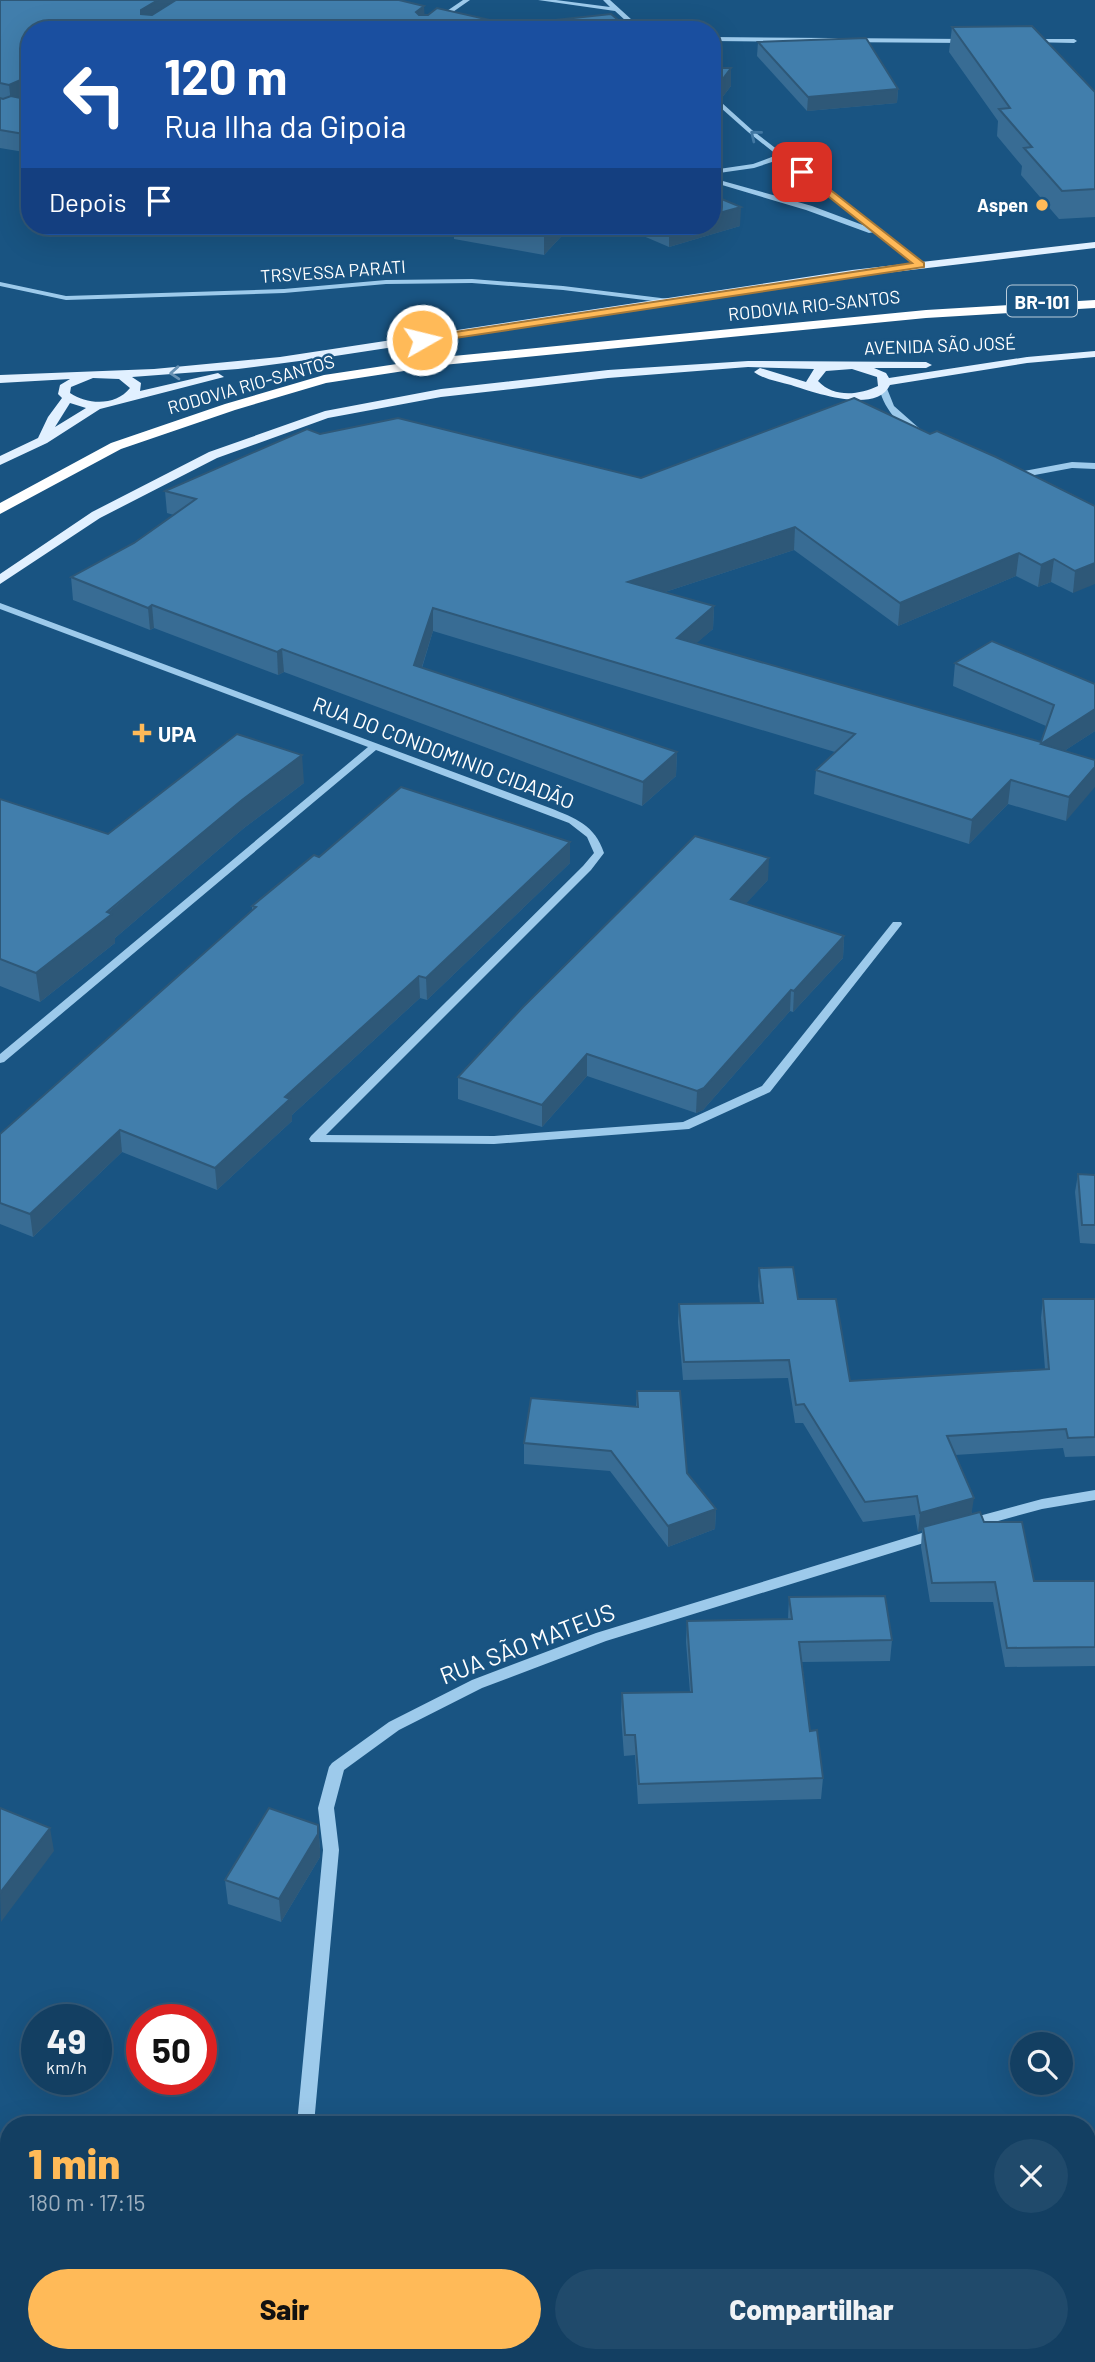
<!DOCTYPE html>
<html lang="pt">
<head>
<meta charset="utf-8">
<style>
	:root { --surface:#133f62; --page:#204a6b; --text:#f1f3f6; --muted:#9dafbe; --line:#325877; --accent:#ffba58 }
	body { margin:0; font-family:Barlow,sans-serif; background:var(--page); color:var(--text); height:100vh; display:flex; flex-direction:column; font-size:26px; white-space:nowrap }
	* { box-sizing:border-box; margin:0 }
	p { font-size:23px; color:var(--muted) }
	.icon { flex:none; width:38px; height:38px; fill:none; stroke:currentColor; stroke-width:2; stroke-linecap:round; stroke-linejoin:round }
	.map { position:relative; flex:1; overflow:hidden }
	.side { position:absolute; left:0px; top:2116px; width:1096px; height:247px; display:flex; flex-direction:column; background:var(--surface); border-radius:28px 28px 0 0; box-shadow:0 7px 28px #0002,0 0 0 2px var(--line) }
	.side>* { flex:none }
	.banner { position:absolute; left:21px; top:21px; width:700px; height:214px; border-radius:28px; box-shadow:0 7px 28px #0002,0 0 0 2px var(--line); background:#1a4fa0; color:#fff; overflow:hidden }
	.controls { position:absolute; left:1010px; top:2032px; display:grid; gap:14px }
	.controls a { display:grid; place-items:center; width:63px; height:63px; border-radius:50%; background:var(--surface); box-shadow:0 7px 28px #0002,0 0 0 2px var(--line); font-size:35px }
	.speed { position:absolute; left:21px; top:2004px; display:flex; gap:14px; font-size:35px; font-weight:700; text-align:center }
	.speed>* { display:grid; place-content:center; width:91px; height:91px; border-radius:50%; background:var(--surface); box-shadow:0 7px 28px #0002,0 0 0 2px var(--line); line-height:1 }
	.speed small { font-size:18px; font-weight:400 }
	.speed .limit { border:10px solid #d22; background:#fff; color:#111 }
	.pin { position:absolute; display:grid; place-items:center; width:60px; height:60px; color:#fff; margin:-30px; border-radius:14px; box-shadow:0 4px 10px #0006 }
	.me { position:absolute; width:77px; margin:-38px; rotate:82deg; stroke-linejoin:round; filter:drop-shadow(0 0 5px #0008) }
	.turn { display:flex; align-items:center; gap:24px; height:147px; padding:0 28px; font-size:32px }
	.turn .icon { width:91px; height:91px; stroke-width:2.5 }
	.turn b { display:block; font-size:49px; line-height:60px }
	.then { display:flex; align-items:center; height:66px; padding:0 28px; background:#0003; gap:14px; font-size:26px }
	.round { display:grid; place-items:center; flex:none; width:74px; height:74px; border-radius:37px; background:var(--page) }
	.summary { display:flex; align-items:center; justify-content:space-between; height:119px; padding:0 28px }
	h1 { font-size:42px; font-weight:800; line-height:52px; color:var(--accent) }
	.cta { display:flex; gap:14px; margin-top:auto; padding:14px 28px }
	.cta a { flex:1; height:80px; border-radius:42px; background:var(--accent); color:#111; font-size:28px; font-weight:800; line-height:80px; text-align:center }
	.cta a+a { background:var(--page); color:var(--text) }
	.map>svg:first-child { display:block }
</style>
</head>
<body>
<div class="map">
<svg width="1095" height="2362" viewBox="0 0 1095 2362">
	<rect width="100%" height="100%" fill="#195482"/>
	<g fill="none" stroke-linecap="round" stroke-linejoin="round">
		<g fill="#9dcaeb" fill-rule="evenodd">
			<polygon points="463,0 470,0 427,30 419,30"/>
			<polygon points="538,0 556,0 610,7 603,0 610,0 643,30 636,30 615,11"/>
			<polygon points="712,37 967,39 970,41 967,43 712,41"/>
			<polygon points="1031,39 1074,39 1077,41 1074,43 1029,42 1028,41"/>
			<polygon points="712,94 752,130 924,263 924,267 918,267 875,232 869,233 806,210 712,182 712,178 812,206 868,227 781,159 754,168 712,174 712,170 753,164 777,155 748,132 712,100"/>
			<polygon points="472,279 563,286 669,299 673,301 669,303 563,290 472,283 386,284 284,293 66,300 0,286 0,282 66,296 284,289 386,280"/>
			<path d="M880 386H886L894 406 920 429V433C903 433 879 403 880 386Z"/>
			<polygon points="1072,462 1095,463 1095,469 1072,468 1014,479 1010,476 1014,473"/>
			<path d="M0 603 550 808C575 818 595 825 604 853L591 870 326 1135 494 1136 683 1122 762 1086 893 922H901L902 924 770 1092 689 1129 494 1144 311 1142 309 1139 311 1136 583 866 594 853 587 837 569 823 376 750 4 1062 0 1063V1054L368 747 0 609Z"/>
			<polygon points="1095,1490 1095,1500 1042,1509 969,1529 964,1528 962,1524 964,1520 1042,1499"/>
			<polygon points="935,1529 940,1530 942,1534 940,1538 606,1641 482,1688 399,1730 344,1770 334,1808 339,1850 314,2124 297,2124 323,1850 318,1808 329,1767 332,1763 389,1722 472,1680 596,1633"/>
			<polygon points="439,2354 459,2354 463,2362 443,2362"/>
		</g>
		<g fill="#e1f0ff" fill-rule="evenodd">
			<path d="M1095 242V248L852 277 322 358 238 369 132 377 141 383 140 391 218 373 224 377 100 409 47 443 0 465V456L38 438 48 417 62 398 58 394 60 385 70 379 0 383V375L154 369 280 357 852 270ZM93 378 119 379 130 388C116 406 88 405 70 393L71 387ZM70 403 86 408 55 427Z"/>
			<path d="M1095 351V357L1027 363 890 385C876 415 813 392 791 385 779 382 763 379 754 372L760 368 806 382 814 369 748 367 608 378 441 397 328 418 217 458 100 518 0 584V574L92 512 209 452 325 411 441 389 608 370 748 361 926 362 932 365 926 368H874L886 373 889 378 1027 357ZM852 369 877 377 878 386C859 395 834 398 818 381L826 371Z"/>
		</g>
		<polygon fill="#fff" fill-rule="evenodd" points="1095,300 1095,308 926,318 443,365 326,383 235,410 121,449 0,514 0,503 111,443 225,404 324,375 443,357 926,310"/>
	</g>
	<g fill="#386c94">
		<polygon points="0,0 424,15 490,20 490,27 630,30 30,30 30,153 0,148"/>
		<polygon points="952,27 1095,92 1095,217 1059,219 1021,175 1022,166 997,136 998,121 949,52"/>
		<polygon points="758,42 898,89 897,103 807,111 757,56"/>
		<polygon points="712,68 731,86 721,99 716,95 715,106 712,110"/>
		<polygon points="454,226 571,226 544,255 454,239"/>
		<polygon points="620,226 740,226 669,247"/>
		<polygon points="320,434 641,478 930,434 1095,506 1073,593 1051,582 1038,587 1016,576 898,626 794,550 665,592 714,606 713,629 696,643 1041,742 1046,726 953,686 955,663 1095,684 1095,731 1064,751 1095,760 1066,821 1008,804 969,844 814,794 816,770 835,752 433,631 422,668 677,752 676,776 642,806 284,672 278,675 154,628 150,630 73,600 71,577 134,543 174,515 167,513 165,491"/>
		<polygon points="304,783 244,828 115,938 115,943 40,1002 0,986 0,799 108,834"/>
		<polygon points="570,842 570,863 427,1000 420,998 292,1115 292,1121 217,1190 122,1152 33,1237 0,1224 0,1134 252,911 252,906 319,857"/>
		<polygon points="768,880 745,904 844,936 843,958 793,1012 790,1011 703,1110 696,1113 587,1076 542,1127 458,1099 458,1077"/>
		<polygon points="1078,1174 1095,1175 1095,1244 1080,1243 1075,1192"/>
		<polygon points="759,1268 798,1299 850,1381 1045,1369 1041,1318 1043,1299 1095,1299 1095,1456 1065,1457 1063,1448 955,1455 972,1514 984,1522 1034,1581 1095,1581 1095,1666 1005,1667 993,1602 930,1602 921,1547 922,1530 918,1532 915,1515 863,1522 803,1423 795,1423 788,1378 683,1380 678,1322 679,1304 760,1303 758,1286"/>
		<polygon points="637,1391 687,1473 716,1509 715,1529 668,1547 610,1471 524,1464 524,1443 636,1407"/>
		<polygon points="789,1597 892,1640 890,1661 802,1662 810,1731 823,1778 821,1799 638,1804 635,1755 624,1756 621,1714 622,1693 690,1692 686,1642 687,1621 788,1619"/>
		<polygon points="318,1825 320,1849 320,1857 281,1922 228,1904 225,1880"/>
	</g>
	<g fill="#2e5878">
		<polygon points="158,0 188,0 142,30 141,10"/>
		<polygon points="424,6 425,23 416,12"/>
		<polygon points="490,20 490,30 481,28"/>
		<polygon points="731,68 731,86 721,99 722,80"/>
		<polygon points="30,76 30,92 22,89 23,98 11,103 9,85"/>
		<polygon points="716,88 715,106 712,110 712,93"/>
		<polygon points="898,89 897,103 807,111 808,97"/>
		<polygon points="741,207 740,226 669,247 669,228 675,226 712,226 712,215"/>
		<polygon points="553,226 571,226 544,255 544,235"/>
		<polygon points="795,527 794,550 628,604 628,582"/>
		<polygon points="1019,553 1016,576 898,626 900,603"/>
		<polygon points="1054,559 1051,582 1038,587 1041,565"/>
		<polygon points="1095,563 1095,584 1073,593 1075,571"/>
		<polygon points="152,605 154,628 150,630 148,608"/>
		<polygon points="714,606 713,629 676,661 677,638"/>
		<polygon points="433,608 433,631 415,689 414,665"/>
		<polygon points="282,649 284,672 278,675 277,652"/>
		<polygon points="1095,709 1095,731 1038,768 1041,744"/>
		<polygon points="677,752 676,776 642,806 643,782"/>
		<polygon points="302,755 304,783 244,828 115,938 115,943 40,1002 36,973 242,800"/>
		<polygon points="1095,767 1095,787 1066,821 1069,797"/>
		<polygon points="1011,780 1008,804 969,844 972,820"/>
		<polygon points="570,842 570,863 427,1000 426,978"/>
		<polygon points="769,858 768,880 730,921 731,899"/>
		<polygon points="844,936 843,958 793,1012 794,991"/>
		<polygon points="419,976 420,998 292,1115 292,1121 217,1190 215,1168 285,1097"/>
		<polygon points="791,990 790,1011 703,1110 696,1113 697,1091"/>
		<polygon points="587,1054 587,1076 542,1127 542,1105"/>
		<polygon points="120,1130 122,1152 33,1237 30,1214"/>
		<polygon points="974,1498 971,1517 923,1527 922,1530 918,1532 920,1513"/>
		<polygon points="716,1509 715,1529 668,1547 668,1526"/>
		<polygon points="318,1825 320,1849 320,1857 281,1922 279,1899"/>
		<polygon points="50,1828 54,1851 1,1922 0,1893"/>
	</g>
	<g fill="#417eac" stroke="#2e5878" stroke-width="2">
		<polygon points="0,0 158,0 141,10 141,14 152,15 176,0 399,0 424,6 416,12 419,15 428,15 437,8 490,20 481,28 611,14 630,30 30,30 30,76 9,85 0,83"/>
		<polygon points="1032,26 1095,92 1095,189 1062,191 1024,148 1032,147 999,109 1010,108 952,27"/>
		<polygon points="866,38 898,89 808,97 758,42"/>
		<polygon points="712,68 731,68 722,80 712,75"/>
		<polygon points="30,80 30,92 22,89 29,85"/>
		<polygon points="11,96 30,100 30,98 30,135 0,130 0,98 3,99"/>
		<polygon points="712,195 741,207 712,215"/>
		<polygon points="490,226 553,226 544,235"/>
		<polygon points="854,398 930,434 937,431 996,457 1095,506 1095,563 1075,571 1054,559 1041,565 1019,553 900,603 795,527 628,582 714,606 677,638 1041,742 1054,705 955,663 992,641 1095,684 1095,709 1041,744 1095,760 1095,767 1069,797 1011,780 972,820 816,770 855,734 433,608 414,665 677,752 643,782 282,649 277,652 152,605 148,608 71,577 134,543 196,499 165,491 307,429 320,434 398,418 641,478"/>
		<polygon points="237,734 302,755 242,800 107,912 112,914 36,973 0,959 0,799 108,834"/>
		<polygon points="401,787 570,842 426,978 419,976 285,1097 290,1099 215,1168 120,1130 30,1214 0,1203 0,1134 256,907 252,906 314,855 319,857"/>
		<polygon points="695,836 769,858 731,899 844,936 794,991 791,990 704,1088 697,1091 587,1054 542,1105 458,1077 523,1007"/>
		<polygon points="1078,1174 1095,1175 1095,1225 1082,1225"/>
		<polygon points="793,1267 798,1299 836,1299 850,1381 1049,1369 1043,1299 1095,1299 1095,1437 1068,1438 1066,1429 947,1436 974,1498 920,1513 917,1496 865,1502 804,1404 796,1405 789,1360 684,1362 679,1304 763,1303 759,1268"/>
		<polygon points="637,1391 680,1391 687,1473 716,1509 668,1526 611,1451 524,1443 531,1398 638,1407"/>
		<polygon points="980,1512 984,1522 1022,1522 1034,1581 1095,1581 1095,1647 1007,1648 995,1582 932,1583 923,1527"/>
		<polygon points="885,1596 892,1640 799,1642 810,1731 817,1730 823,1778 639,1784 635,1735 625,1735 622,1693 692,1692 687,1621 792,1619 789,1597"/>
		<polygon points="0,1808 50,1828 0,1893"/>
		<polygon points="269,1808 318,1825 318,1834 279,1899 225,1880"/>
	</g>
	<defs><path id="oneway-chevron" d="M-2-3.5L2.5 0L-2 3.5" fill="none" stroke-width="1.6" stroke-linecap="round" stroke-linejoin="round" transform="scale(1.75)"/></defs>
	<use stroke="#4177a2" href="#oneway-chevron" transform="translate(755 135) rotate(-141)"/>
	<use stroke="#6992b4" href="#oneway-chevron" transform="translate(175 373) rotate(176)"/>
	<polygon fill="#ffba58" stroke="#a67939" stroke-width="2" points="799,170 805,170 924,263 924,267 422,343 417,340 422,337 912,263 799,173"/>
	<g fill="#ffba58" stroke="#195482" stroke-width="2.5">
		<circle cx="1042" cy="205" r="7"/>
		<path d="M138.5 722.5h7v7h7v7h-7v7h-7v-7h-7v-7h7z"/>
	</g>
	<g text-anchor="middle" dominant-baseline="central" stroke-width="5" stroke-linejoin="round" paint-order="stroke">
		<g font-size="18" font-weight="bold" fill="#fff" stroke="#195482" text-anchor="end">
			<text x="1028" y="205">Aspen</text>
		</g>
		<g font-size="18" fill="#fff" stroke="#195482">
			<text transform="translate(333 271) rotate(-4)">TRSVESSA PARATI</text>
			<text transform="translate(814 305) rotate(-6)">RODOVIA RIO-SANTOS</text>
			<text transform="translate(940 345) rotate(-2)">AVENIDA SÃO JOSÉ</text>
			<text transform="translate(251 384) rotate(-16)">RODOVIA RIO-SANTOS</text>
		</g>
		<rect fill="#195482" stroke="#baccda" stroke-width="2" x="1007" y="285.5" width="70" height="31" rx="5"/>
		<g font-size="19" font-weight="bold" fill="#fff">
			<text x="1042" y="301">BR-101</text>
		</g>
		<g font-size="21" font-weight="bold" fill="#fff" stroke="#195482" text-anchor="start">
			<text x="158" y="733">UPA</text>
		</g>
		<g font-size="21" fill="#fff" stroke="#195482">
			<text transform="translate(444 752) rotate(21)">RUA DO CONDOMINIO CIDADÃO</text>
		</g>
		<g font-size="24" fill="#fff" stroke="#195482">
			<text transform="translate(527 1643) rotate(-21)">RUA SÃO MATEUS</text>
		</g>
	</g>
</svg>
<div class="controls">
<a><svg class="icon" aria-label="search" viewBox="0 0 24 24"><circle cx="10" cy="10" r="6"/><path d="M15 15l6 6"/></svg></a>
</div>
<div class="speed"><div>49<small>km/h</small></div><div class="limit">50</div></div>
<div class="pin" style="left:802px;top:172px;background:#d93025"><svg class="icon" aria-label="arrive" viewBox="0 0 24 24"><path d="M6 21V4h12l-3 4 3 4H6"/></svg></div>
<svg class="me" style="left:422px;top:340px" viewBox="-20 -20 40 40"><circle r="17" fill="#ffba58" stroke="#fff" stroke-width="3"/><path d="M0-11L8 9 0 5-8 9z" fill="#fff"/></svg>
<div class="banner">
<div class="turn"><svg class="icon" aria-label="left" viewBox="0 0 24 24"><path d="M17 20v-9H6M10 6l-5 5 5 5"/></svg><div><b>120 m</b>Rua Ilha da Gipoia</div></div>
<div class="then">Depois<svg class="icon" aria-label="arrive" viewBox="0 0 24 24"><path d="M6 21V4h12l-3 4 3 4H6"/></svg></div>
</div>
<section class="side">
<div class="summary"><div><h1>1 min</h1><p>180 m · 17:15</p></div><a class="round"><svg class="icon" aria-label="close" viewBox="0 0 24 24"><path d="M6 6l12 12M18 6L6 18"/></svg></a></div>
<div class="cta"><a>Sair</a><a>Compartilhar</a></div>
</section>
</div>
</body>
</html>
